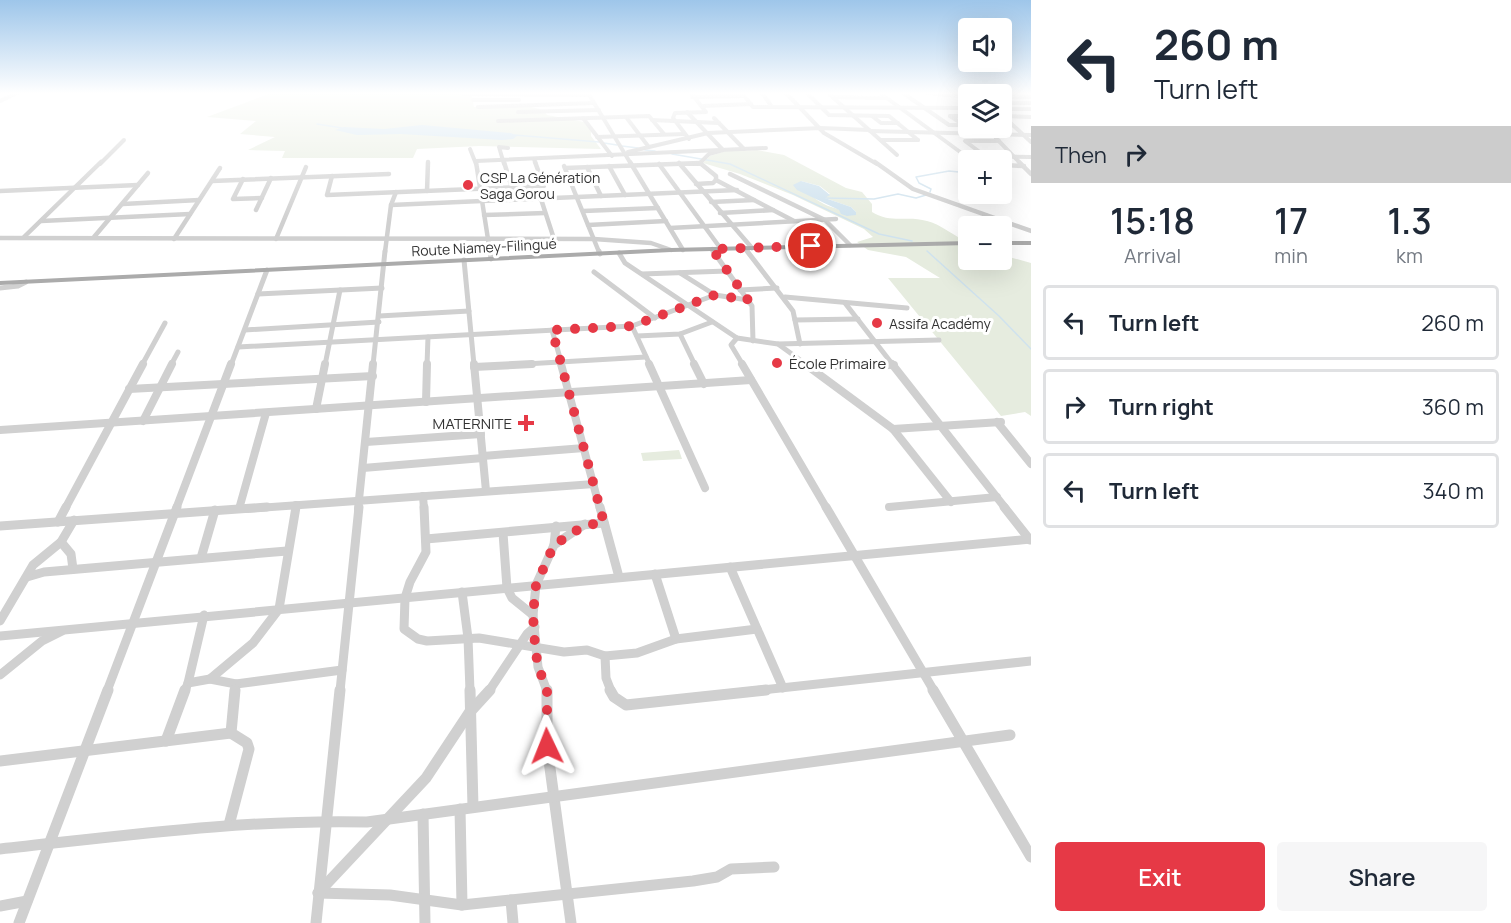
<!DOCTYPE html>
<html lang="en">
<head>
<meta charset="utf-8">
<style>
	:root { --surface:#fff; --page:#f6f6f7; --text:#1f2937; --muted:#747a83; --line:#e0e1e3; --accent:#e63946 }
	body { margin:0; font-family:Manrope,sans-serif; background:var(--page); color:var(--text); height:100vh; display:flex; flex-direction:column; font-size:22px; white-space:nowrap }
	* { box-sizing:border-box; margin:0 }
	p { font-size:20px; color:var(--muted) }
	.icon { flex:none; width:33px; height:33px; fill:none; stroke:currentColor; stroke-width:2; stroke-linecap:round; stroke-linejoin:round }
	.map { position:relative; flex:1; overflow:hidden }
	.details { display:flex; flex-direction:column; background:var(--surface); width:480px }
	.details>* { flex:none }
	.hud { background:#fff; color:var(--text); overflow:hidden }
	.tools { position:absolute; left:958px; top:18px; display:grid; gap:12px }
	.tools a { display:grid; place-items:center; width:54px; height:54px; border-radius:6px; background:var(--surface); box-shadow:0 6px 24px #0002; font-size:30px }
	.pin { position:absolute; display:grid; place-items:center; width:51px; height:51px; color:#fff; margin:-26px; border:3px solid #fff; border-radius:50%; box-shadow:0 2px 6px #0007 }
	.me { position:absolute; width:66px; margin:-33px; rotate:358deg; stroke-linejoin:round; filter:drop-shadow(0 0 4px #0008) }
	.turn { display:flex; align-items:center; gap:21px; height:126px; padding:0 24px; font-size:27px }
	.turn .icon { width:78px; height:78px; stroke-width:2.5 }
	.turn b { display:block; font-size:42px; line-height:51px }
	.then { display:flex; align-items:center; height:57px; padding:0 24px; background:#0003; gap:12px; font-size:22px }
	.eta { display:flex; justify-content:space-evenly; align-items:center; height:102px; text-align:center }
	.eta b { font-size:36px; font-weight:600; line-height:42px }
	.button { display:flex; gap:12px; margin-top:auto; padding:12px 24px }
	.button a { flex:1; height:69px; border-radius:6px; background:var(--accent); color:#fff; font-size:24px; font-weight:600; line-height:69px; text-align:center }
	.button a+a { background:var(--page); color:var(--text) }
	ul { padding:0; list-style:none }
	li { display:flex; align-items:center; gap:18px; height:75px; margin:0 12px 9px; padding:0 12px; border:3px solid var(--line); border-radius:6px }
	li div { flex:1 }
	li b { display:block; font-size:22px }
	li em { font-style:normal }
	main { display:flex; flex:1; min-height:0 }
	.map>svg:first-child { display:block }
</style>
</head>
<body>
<main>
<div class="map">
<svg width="1031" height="923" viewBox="0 0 1031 923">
	<rect width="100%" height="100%" fill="#fff"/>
	<g fill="#e6ecdf" fill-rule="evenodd">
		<polygon points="271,93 471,93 474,107 527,106 543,110 547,115 584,122 591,131 591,136 601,149 479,146 417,149 413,158 282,158 285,151 248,150 275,137 240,134 256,121 207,117"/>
		<path d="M732 149 737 151 757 150 784 155 846 188 862 192 872 204V212C891 224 908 215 927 221 940 224 956 237 969 243V260H1002V255L1031 263V416L1025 412 1001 416 888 278H940L906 257 868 250 857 242 873 237 864 229 793 195 740 174 703 163 710 156ZM801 181 820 186 830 194 824 197 825 198 851 207 856 212C833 210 812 203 801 181Z"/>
		<polygon points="679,450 682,459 643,461 641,453"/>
	</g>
	<g fill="#cfe2ee">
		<polygon points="422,125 511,133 517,136 513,139 502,140 401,134 357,135 335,130 344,127 384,129"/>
		<polygon points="801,181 819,186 830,195 825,198 851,207 856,212 856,215 847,216 841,214 839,210 797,190 793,185"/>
	</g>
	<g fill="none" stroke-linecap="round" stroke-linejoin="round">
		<g stroke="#cfe2ee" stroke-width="1.5">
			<polyline points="317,124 342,128"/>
			<polyline points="514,135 599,142"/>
			<polyline points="604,143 617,145"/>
			<polyline points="622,146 638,148"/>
			<polyline points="645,150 655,151"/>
			<polyline points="672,154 730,164 879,234 912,241"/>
			<polyline points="930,192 931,189 919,183 916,177 949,171 969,173"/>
			<polyline points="825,198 874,199 898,194 916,198 926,195"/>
			<polyline points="927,251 999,316 1031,349"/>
		</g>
		<g stroke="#d0d0d0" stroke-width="4">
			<polyline points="588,93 631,164"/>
			<polyline points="742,93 753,107 969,108"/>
			<polyline points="762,93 772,107"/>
			<polyline points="786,93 824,133 877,164"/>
			<polyline points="807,93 829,115 889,116 918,140"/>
			<polyline points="828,93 897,155"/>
			<polyline points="880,93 971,160"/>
			<polyline points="903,93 949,125 964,125 950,116"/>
			<polyline points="927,93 969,97"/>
			<polyline points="464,94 589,95"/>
			<polyline points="692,97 744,96"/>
			<polyline points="833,97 885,98"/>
			<polyline points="1002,97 1031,97"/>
			<polyline points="473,100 519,100"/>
			<polyline points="0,101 17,93"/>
			<polyline points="1002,103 1031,103"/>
			<polyline points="702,106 751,104"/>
			<polyline points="478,107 594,103"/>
			<polyline points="1002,109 1031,109"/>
			<polyline points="518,112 599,110"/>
			<polyline points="687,112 723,150 709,154 700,163"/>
			<polyline points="1002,115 1031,142"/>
			<polyline points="872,116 881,123 898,123"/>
			<polyline points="950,116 969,116"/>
			<polyline points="1003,116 1031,117"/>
			<polyline points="626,117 648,146"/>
			<polyline points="583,118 612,156"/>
			<polyline points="714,118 744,149"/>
			<polyline points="652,120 719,123"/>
			<polyline points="498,121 649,116 664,134"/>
			<polyline points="870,131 1031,135"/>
			<polyline points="597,137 684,134"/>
			<polyline points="996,138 1021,164"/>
			<polyline points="689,139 673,118 675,113 706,112 691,93"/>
			<polyline points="881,140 918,140"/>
			<polyline points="470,149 476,164"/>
			<polyline points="628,152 708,133 821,128 869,130"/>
			<polyline points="966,156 1031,157"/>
			<polyline points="985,156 965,141 999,141"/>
			<polyline points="534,159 536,164"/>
			<polyline points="476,161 766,148"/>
			<polyline points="100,164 124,140"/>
			<polyline points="504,164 499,147 508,148"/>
			<polyline points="683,164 701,164"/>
		</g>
		<g stroke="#d0d0d0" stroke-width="4.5">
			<polyline points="476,162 490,252"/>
			<polyline points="504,162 512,188"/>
			<polyline points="630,162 683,250"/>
			<polyline points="875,162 913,189 1031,231"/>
			<polyline points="1019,162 1031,174"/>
			<polyline points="679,163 752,248"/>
			<polyline points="659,164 721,249"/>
			<polyline points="1002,165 1024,166"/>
			<polyline points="564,166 599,252"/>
			<polyline points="609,166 625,195"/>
			<polyline points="587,167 601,196"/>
			<polyline points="565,168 700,163 716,176 716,180 794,221"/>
			<polyline points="730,174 825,220 850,245"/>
			<polyline points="332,176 327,195 544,186 535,162"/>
			<polyline points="243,179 233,199 262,198"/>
			<polyline points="212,181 389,174"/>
			<polyline points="696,184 713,183 716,180"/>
			<polyline points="0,191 138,185"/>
			<polyline points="427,191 428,162"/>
			<polyline points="541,199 554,239"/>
			<polyline points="711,202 754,200"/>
			<polyline points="123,204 199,200"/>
			<polyline points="391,205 737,190"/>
			<polyline points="256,210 271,178"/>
			<polyline points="583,211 658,208"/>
			<polyline points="720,213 773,210"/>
			<polyline points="484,215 545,213"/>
			<polyline points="41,221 190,214"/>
			<polyline points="588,225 666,221"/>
			<polyline points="670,228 836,219"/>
			<polyline points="24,237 101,162"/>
			<polyline points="94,237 148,173"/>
			<polyline points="0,238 594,239 651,243 671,250"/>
			<polyline points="174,239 220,168"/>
			<polyline points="276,239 306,167"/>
			<polyline points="745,248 748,252"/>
			<polyline points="712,249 714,252"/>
			<polyline points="385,252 391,205 396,192"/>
		</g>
		<g stroke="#d0d0d0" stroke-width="5">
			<polyline points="490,251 491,259"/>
			<polyline points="599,251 600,254"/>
			<polyline points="713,251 752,306 753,341"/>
			<polyline points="747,251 793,311 800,344"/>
			<polyline points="619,253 625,263 737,338 778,344 807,365"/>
			<polyline points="464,260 474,365"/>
			<polyline points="594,272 655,318"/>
			<polyline points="680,273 715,295 748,300"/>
			<polyline points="642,274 727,271"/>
			<polyline points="0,288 18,286 26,282"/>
			<polyline points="740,290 777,288"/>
			<polyline points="258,294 382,288"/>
			<polyline points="785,297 907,308"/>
			<polyline points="845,303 893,365"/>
			<polyline points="379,316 469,311"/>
			<polyline points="795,320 858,319"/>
			<polyline points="632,326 650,365"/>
			<polyline points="245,330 379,322"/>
			<polyline points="552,330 562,365"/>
			<polyline points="680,334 695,365"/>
			<polyline points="637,336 680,334 712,322"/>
			<polyline points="737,338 731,345 743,365"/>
			<polyline points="778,344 939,340"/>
			<polyline points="238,347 632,326 715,295"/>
			<polyline points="142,365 165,323"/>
			<polyline points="171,365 178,352"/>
			<polyline points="231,365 267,270"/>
			<polyline points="325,365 340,290"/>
			<polyline points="373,365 385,251"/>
			<polyline points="427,365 428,337"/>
			<polyline points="507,365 646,357"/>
			<polyline points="885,365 894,365"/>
		</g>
		<g stroke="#d0d0d0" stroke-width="8">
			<polyline points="474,364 486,491"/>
			<polyline points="561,364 600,509"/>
			<polyline points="649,364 705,488"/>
			<polyline points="694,364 704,384"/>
			<polyline points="742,364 827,509"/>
			<polyline points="805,364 893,429 951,502"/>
			<polyline points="892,364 1006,509"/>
			<polyline points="807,366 894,365"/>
			<polyline points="474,367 532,364"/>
			<polyline points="129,389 373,376"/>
			<polyline points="426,402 427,364"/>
			<polyline points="316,409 325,364"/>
			<polyline points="143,421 172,364"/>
			<polyline points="997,422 1031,464"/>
			<polyline points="893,429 1001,422"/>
			<polyline points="0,430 751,380"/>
			<polyline points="366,442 481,434"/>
			<polyline points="483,456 584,448"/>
			<polyline points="363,468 483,458"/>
			<polyline points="423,496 424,509"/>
			<polyline points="889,507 997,497"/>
			<polyline points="65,509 143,364"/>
			<polyline points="176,509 231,364"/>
			<polyline points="239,509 266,413"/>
			<polyline points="245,509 594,484"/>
			<polyline points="295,509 296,505"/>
			<polyline points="358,509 373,364"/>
		</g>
		<g stroke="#d0d0d0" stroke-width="9">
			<polyline points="424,507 426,552 410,582 405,598 404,629 418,639 427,641 479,638 564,652 587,650 605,656 637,653 676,639 757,629"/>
			<polyline points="600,507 619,577"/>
			<polyline points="826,507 934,691"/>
			<polyline points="1004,507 1030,540"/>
			<polyline points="58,522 66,507"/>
			<polyline points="0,526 267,507"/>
			<polyline points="503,533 507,588 512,598 533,615"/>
			<polyline points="426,539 604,523"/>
			<polyline points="61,542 71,554 73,569"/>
			<polyline points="554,545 556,526"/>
			<polyline points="201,558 215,510"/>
			<polyline points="730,567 783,688"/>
			<polyline points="655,574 676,639"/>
			<polyline points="27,577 44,572 287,551"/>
			<polyline points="462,592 468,638 470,691"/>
			<polyline points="0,621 33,565 61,542 74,520"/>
			<polyline points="0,636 1031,539"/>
			<polyline points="605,656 606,678 611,691"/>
			<polyline points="0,675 42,641 62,631"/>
			<polyline points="188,683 204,615"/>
			<polyline points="236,684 342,670"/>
			<polyline points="107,691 177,507"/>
			<polyline points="185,691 188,683 210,679"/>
			<polyline points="235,691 236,684 210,679 253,643 279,609 296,507"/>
			<polyline points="340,691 359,507"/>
			<polyline points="489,691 527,634 535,627"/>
			<polyline points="547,691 538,667 533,615 536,585 554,545 585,524"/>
			<polyline points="752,691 1031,661"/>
		</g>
		<g stroke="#d0d0d0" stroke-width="11">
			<polyline points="470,690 473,807"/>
			<polyline points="547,690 547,746 571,923"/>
			<polyline points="610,690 614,697 626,705 766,690"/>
			<polyline points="933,690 1031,857"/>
			<polyline points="166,741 185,690"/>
			<polyline points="0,761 231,733"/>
			<polyline points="460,809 462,905"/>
			<polyline points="423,814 425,923"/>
			<polyline points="229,825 249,749 247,743 231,733 235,690"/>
			<path d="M0 849C122 836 244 819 367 822L1010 735"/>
			<polyline points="318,893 390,895 462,905 693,881 717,877 731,869 774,867"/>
			<polyline points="318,893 426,778 469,713 490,690"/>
			<polyline points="511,900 513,923"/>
			<polyline points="0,906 27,901"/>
			<polyline points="19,923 108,690"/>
			<polyline points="316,923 340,690"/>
		</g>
		<g fill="#ababab" fill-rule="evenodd">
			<polygon points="969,241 969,245 671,252 0,285 0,281 671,248"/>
			<rect x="1002" y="241" width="29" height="4"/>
		</g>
	</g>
	<linearGradient id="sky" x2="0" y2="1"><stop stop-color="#9ec6ea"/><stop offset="0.42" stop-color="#fff"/><stop offset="1" stop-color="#fff" stop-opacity="0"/></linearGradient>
	<rect width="1031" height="222" fill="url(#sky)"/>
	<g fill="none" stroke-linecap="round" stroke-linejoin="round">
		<polyline stroke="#e63946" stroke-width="10" stroke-dasharray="0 18" points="547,746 547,689 538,667 535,646 533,615 536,585 554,545 585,525 604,523 552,330 632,326 715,295 748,300 712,249 811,246"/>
	</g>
	<g fill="#e63946" stroke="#fff" stroke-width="2">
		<circle cx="468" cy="185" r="6"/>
		<circle cx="877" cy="323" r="6"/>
		<circle cx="777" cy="363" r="6"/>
		<path d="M523 414h6v6h6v6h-6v6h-6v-6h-6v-6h6z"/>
	</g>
	<g text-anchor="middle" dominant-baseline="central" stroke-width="6" stroke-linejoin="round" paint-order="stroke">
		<g font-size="14" fill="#333" stroke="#fff" text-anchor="start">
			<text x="480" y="177">CSP La Génération<tspan x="480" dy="16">Saga Gorou</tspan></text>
			<text x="889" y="323">Assifa Académy</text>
		</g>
		<g font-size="14" fill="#333" stroke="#fff">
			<text transform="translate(484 247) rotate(-3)">Route Niamey-Filingué</text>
		</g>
		<g font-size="15" fill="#333" stroke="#fff" text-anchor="start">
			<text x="789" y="363">École Primaire</text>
			<text x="512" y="423" text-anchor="end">MATERNITE</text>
		</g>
	</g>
</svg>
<div class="tools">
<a><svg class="icon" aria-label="sound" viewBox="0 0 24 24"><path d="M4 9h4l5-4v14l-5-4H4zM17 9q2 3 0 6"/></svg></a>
<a><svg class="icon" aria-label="layers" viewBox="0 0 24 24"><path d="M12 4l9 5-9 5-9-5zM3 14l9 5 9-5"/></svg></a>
<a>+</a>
<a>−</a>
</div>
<div class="pin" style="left:811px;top:246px;background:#d93025"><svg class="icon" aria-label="arrive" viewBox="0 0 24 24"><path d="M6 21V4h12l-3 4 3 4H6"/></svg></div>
<svg class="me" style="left:547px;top:746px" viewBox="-20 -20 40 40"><path d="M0-17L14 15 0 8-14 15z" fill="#e63946" stroke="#fff" stroke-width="4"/></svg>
</div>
<section class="details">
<div class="hud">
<div class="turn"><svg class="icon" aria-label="left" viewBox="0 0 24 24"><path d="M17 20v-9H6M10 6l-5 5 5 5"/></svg><div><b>260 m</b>Turn left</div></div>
<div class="then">Then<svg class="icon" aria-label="right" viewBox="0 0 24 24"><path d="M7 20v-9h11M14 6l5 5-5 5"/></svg></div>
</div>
<div class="eta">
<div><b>15:18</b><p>Arrival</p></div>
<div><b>17</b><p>min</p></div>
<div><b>1.3</b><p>km</p></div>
</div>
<ul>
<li><svg class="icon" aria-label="left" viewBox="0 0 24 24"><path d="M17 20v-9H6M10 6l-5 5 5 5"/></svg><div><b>Turn left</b></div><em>260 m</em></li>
<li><svg class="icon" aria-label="right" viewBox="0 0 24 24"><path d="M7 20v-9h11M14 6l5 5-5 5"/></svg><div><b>Turn right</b></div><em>360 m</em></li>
<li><svg class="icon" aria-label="left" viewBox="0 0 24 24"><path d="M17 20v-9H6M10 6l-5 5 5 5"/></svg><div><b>Turn left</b></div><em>340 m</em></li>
</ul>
<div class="button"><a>Exit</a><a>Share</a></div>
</section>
</main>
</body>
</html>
